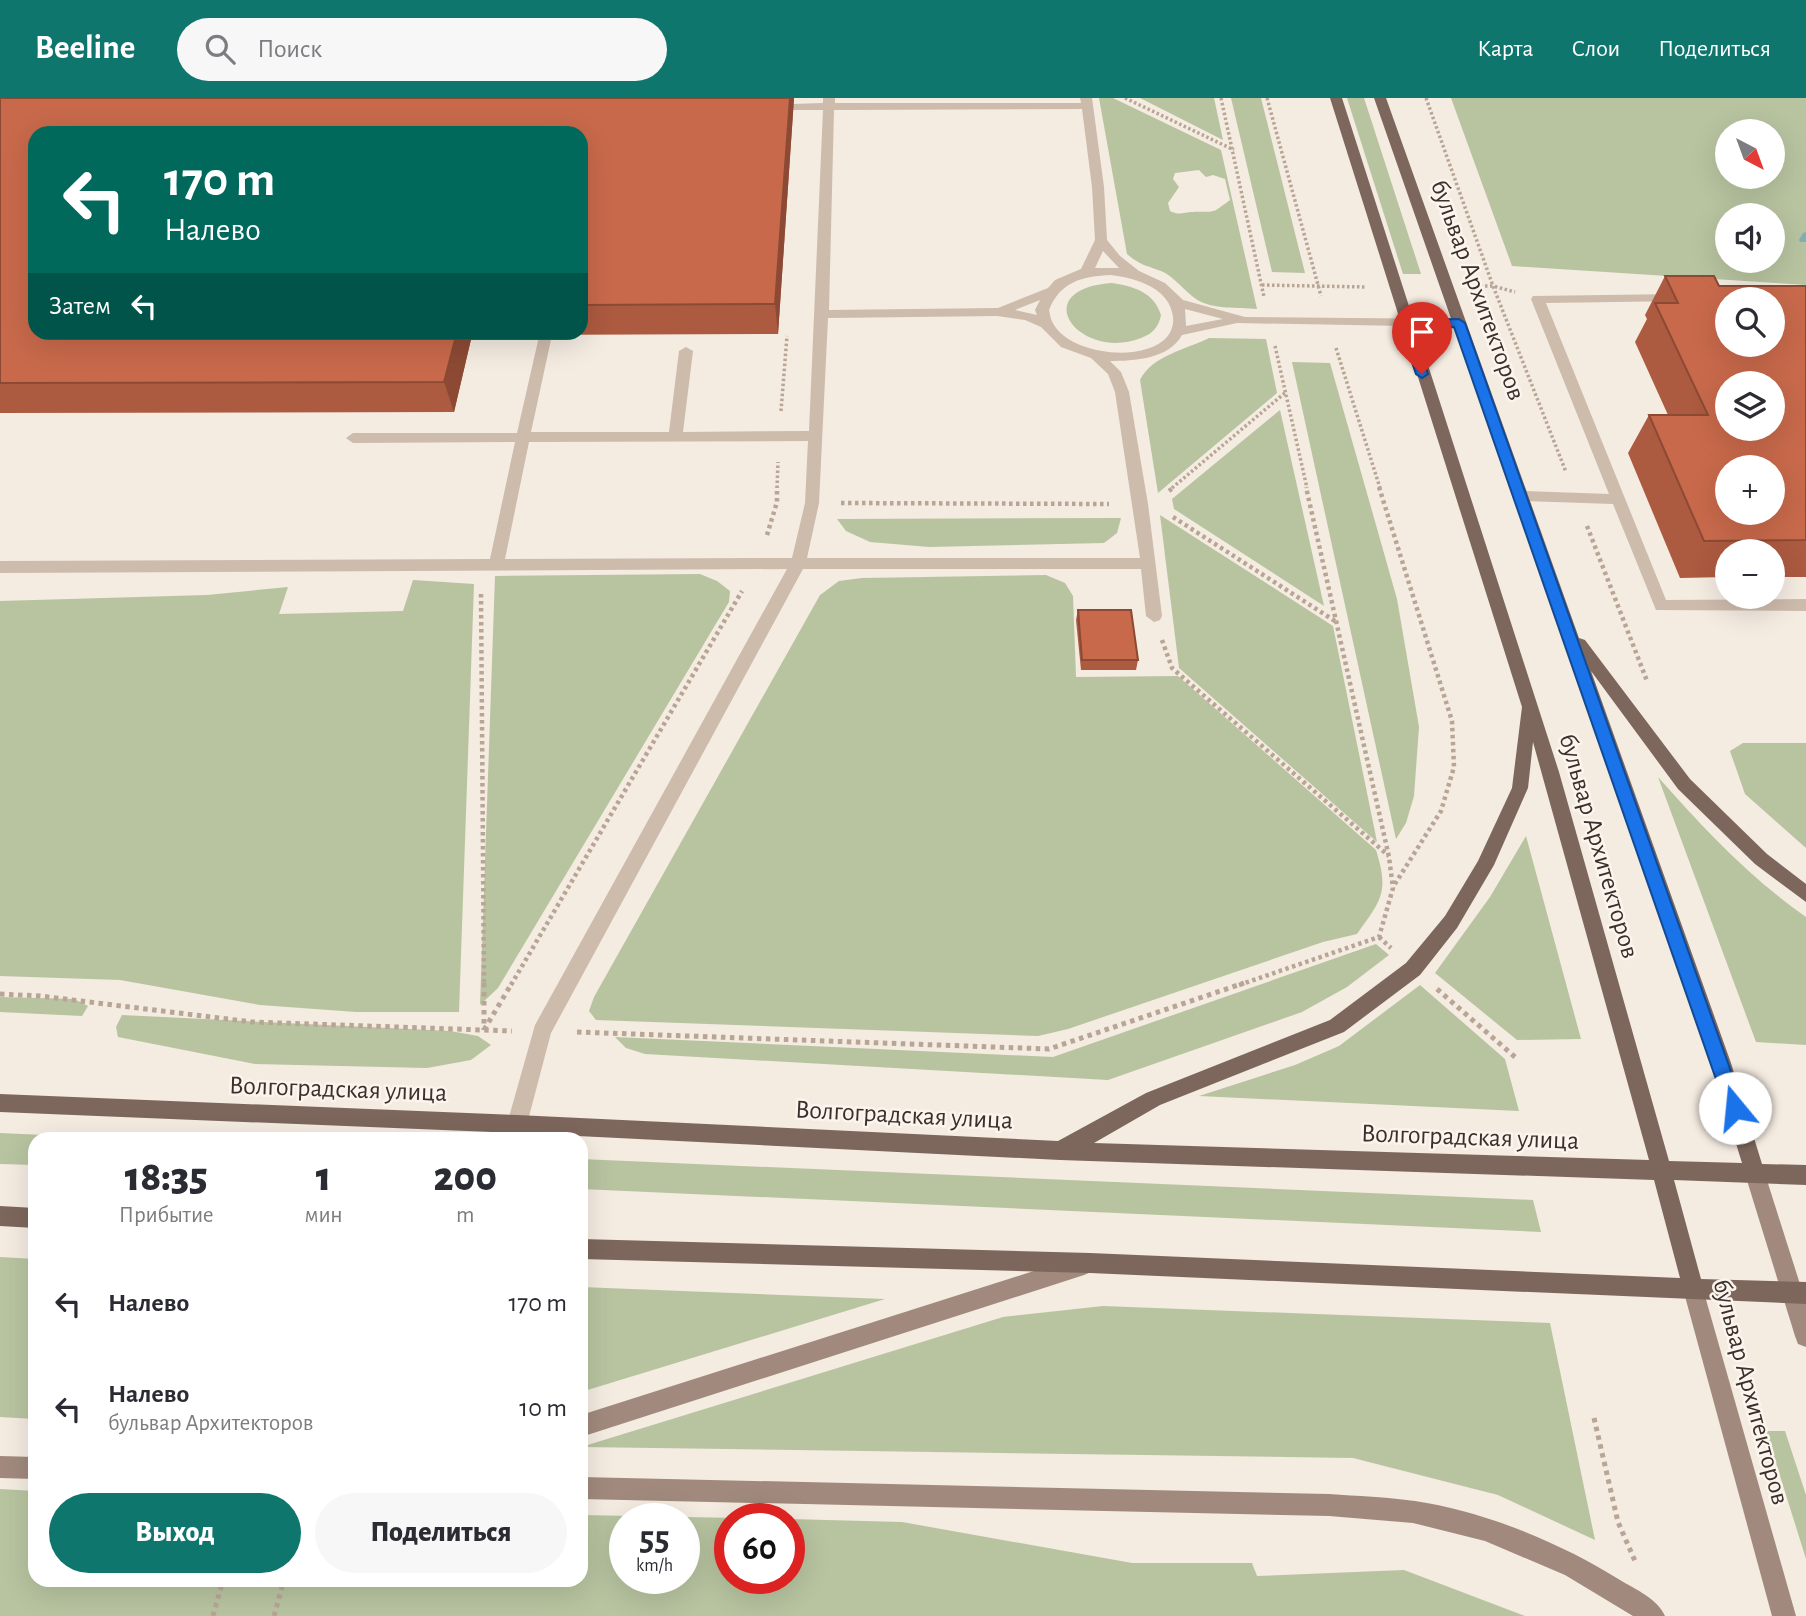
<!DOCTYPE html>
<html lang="ru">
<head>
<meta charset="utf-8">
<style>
	:root { --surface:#fff; --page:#f7f7f7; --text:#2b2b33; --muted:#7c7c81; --accent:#0f766e }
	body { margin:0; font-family:"Alegreya Sans",sans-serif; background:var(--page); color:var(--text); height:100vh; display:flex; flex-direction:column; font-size:26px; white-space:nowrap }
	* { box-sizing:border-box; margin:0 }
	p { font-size:23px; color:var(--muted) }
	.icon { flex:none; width:38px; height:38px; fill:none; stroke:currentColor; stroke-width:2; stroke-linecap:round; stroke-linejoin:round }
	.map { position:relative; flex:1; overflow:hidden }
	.side { position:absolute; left:28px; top:1034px; width:560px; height:455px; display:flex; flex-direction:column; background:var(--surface); border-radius:21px; box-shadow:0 7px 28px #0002 }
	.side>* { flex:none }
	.hud { position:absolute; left:28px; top:28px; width:560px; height:214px; border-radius:21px; box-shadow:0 7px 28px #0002; background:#00695c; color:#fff; overflow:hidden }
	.needle { width:46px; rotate:139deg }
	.controls { position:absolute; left:1715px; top:21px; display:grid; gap:14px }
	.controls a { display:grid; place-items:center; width:70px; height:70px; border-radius:50%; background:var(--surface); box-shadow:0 7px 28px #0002; font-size:35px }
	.speed { position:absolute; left:609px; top:1405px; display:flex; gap:14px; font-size:35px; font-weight:700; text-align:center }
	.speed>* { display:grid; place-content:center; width:91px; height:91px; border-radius:50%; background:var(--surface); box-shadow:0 7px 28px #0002; line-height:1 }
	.speed small { font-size:18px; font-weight:400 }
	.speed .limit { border:10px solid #d22; background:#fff; color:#111 }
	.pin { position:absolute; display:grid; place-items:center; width:60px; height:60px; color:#fff; margin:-72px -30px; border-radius:50% 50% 50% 0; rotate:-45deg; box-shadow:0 0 7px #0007 }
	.pin .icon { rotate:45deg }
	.me { position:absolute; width:77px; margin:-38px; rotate:343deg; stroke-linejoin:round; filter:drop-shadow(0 0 5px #0008) }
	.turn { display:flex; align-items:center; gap:24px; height:147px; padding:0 21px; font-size:32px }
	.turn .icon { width:91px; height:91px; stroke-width:2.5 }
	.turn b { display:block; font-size:49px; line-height:60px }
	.then { display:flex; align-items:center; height:66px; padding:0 21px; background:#0003; gap:14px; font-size:26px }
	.eta { display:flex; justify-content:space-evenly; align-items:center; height:119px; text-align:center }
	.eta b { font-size:42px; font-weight:800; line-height:49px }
	.action { display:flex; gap:14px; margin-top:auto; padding:14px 21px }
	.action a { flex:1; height:80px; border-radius:42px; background:var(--accent); color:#fff; font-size:28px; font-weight:800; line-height:80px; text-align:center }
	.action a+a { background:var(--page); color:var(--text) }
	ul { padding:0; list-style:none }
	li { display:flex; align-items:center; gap:21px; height:105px; padding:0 21px }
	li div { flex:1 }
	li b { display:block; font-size:26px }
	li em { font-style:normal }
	header { display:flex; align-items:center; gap:42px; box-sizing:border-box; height:98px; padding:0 35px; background:var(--accent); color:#fff }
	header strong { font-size:33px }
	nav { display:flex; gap:38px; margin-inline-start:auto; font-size:24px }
	.search { width:490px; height:63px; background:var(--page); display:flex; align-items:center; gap:18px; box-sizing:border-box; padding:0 24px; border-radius:38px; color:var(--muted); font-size:26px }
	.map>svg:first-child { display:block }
</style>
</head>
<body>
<header>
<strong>Beeline</strong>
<div class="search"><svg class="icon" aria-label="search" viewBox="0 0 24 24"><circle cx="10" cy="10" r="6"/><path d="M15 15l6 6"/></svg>Поиск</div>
<nav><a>Карта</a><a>Слои</a><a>Поделиться</a></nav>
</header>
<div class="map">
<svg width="1806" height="1518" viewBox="0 0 1806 1518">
	<rect width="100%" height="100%" fill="#f4ebe1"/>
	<g fill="#b8c4a0" fill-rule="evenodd">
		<path d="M1099 0H1113L1221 52 1257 211C1239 209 1212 212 1196 201 1184 193 1175 179 1161 173 1145 167 1140 167 1127 156ZM1199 72 1206 79 1213 77 1225 81 1230 102C1210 117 1216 113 1193 114 1183 114 1180 118 1170 113L1168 105 1179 89 1173 81 1175 75Z"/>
		<polygon points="1140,0 1214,0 1223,42"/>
		<polygon points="1231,0 1261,0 1305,175 1272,174"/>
		<polygon points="1347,0 1364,0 1421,176 1403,176"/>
		<path d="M1451 0H1806V187L1512 168ZM1727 33H1773V79H1727ZM1727 117H1773V163H1727Z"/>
		<path d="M1111 185C1133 188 1154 194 1161 217 1159 229 1152 236 1141 240 1080 264 1025 192 1111 185Z"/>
		<path d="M1209 240 1266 241 1277 295 1158 395 1140 282C1153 257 1185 252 1209 240Z"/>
		<polygon points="1292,264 1330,265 1397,501 1419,629 1414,698 1406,725 1396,741"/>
		<polygon points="1280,312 1324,508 1174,411 1172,401"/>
		<polygon points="1160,417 1333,528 1377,744 1179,570"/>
		<polygon points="1121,420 1117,435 1104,445 929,449 870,444 846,433 837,421"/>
		<polygon points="700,476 717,483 730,493 729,504 498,890 480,907 495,478"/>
		<path d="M1046 477 1065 485 1073 498 1076 579 1178 578 1376 752C1389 794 1382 801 1357 836L1323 844 1068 931 1038 938 596 922 589 913 594 899 820 497 839 483 862 480Z"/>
		<polygon points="413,482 474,486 459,914 356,914 260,907 120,882 0,878 0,503 207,497 288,489 279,516 403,513"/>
		<polygon points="1743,645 1806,645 1806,750 1745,696 1730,653"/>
		<path d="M1658 679C1704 731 1749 779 1806 819V947L1756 944Z"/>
		<polygon points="1526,738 1581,941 1517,942 1435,875 1490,799"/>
		<polygon points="1376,846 1389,857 1347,889 1302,914 1108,982 645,956 626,950 615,939 1053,959"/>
		<polygon points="1420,887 1505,961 1519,1013 1199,998 1295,967 1339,948"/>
		<polygon points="0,899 74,901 88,908 82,918 0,914"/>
		<polygon points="122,917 450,933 478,938 491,947 471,962 427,970 255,966 118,939 116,929"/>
		<polygon points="0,1035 132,1041 35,1041 35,1067 0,1066"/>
		<polygon points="581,1061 1533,1102 1541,1134 581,1091"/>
		<polygon points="0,1159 35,1161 35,1321 0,1319"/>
		<polygon points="581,1189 885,1201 581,1294"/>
		<polygon points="1103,1208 1550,1225 1595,1442 1498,1397 1353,1360 581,1349 1003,1219"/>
		<polygon points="1766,1333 1785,1333 1806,1397 1806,1461"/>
		<path d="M0 1391 35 1393V1482H581V1417L785 1421H730V1480H789V1421L902 1424 1132 1465H1252L1257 1478 1404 1472 1525 1518H0ZM625 1421H684V1480H625Z"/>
	</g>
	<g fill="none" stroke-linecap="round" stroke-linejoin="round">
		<polygon fill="#7fb0b2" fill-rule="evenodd" points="1806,134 1806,144 1800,144 1799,142 1803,135"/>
		<g stroke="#b9a596" stroke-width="3.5" stroke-dasharray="2.5 2.5" stroke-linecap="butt">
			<polyline points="1125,0 1234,52"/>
			<polyline points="1221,0 1264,199"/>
			<polyline points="1267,0 1321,198"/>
			<polyline points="1426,0 1493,188 1566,374"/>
			<polyline points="1262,187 1366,189"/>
			<polyline points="1475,188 1493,188 1515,194"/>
			<polyline points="1275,248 1307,390"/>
			<polyline points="1336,250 1380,390"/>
			<polyline points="781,313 787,238"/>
			<polyline points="777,390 778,364"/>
			<polyline points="1172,390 1286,294"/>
		</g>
		<g stroke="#b9a596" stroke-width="4.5" stroke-dasharray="3.5 3.5" stroke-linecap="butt">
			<polyline points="1379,389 1452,623 1454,669 1441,713 1393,789"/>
			<polyline points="1169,393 1174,389"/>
			<polyline points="841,405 1109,406"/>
			<polyline points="1173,419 1338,525"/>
			<polyline points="1587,428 1647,583"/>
			<polyline points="767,437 777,404 777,389"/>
			<polyline points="481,496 484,887"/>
			<polyline points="1162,542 1172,570 1389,758"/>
			<polyline points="1379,839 1391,850"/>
			<polyline points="511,887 742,493"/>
			<polyline points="1239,887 1379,839 1393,790 1389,759 1306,389"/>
		</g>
		<g stroke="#b9a596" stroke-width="5" stroke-dasharray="4.5 4.5" stroke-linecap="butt">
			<polyline points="484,885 484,932"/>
			<polyline points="1437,891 1515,959"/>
			<polyline points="0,896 40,898 252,924 512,933"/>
			<polyline points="484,932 512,885"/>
			<polyline points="577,934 1049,951 1244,885"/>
			<polyline points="1594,1320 1618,1424 1635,1463"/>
			<polyline points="213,1518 223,1482"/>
			<polyline points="274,1518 284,1482"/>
		</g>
		<g fill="#cdbbac" fill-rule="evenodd">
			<path d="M823 0H835V5H1081L1080 0H1092L1104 89 1107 142 1120 158 1139 173 1165 185 1183 202 1245 219 1459 221 1466 225 1459 229 1237 225 1182 237C1169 261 1134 263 1110 263L1121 274 1129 294 1148 406 1162 518 1160 522 1154 524 1146 518 1141 471H803L551 935 527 1026 524 1033 517 1035 510 1033 507 1026 535 927 787 471 0 475V463L490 461 515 344 353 345 346 340 353 335H517L540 234H550L552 237 531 334H669L679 253 686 249 693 253 683 334 809 333 823 12H793L787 9 793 6 823 5ZM1082 11 1092 89 1095 142 1081 171 1055 182 1048 190 998 210 829 212 834 12ZM1103 153 1119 170H1095ZM1111 177C1136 180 1170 190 1173 219 1174 225 1172 233 1167 239 1144 265 1072 257 1054 227 1051 223 1050 217 1049 212 1060 184 1082 178 1111 177ZM1040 202 1035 212 1037 217 1015 212ZM1185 211 1223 221 1186 228ZM997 218 1025 222 1041 229 1061 249 1091 260 1108 276 1115 294 1140 460H807L819 405 828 220ZM808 343 805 405 792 460 505 461 529 344Z"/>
			<polygon points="1678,196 1683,197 1683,203 1546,205 1666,502 1806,501 1806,513 1656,512 1613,406 1522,403 1515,398 1522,393 1609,396 1531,201 1533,198"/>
		</g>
		<g fill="#a18a7d" fill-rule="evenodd">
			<polygon points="1755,1066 1762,1069 1765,1076 1806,1205 1806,1249 1798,1246 1795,1238 1745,1076 1748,1069"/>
			<polygon points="1084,1157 1091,1160 1094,1167 1091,1174 1084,1177 581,1339 581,1317"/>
			<polygon points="1693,1181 1700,1184 1703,1191 1796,1518 1772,1518 1683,1191 1686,1184"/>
			<polygon points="0,1358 35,1359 35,1381 0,1380"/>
			<path d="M581 1379 1329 1396C1358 1398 1386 1399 1415 1403 1486 1414 1559 1444 1620 1482 1635 1491 1658 1501 1665 1518H1633L1565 1477 1485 1443 1413 1425 1329 1418 581 1401Z"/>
		</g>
		<g fill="#7d675c" fill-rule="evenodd">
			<path d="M1330 0H1342L1559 674 1669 1063 1742 1065 1711 965 1374 0H1386L1579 540 1585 542 1690 681 1767 756 1806 786V804L1755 766 1678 691 1591 573 1731 965 1762 1066 1806 1067V1087L1674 1082 1701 1181 1806 1184V1206L1090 1175 581 1161V1141L1090 1155 1680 1180 1654 1082 1060 1062 517 1035 0 1014V996L517 1017 1058 1043 1146 995 1330 922 1406 865 1445 818 1478 763 1512 690 1522 609ZM1533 644 1649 1062 1094 1045 1160 1007 1344 934 1420 877 1457 830 1494 767 1528 690Z"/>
			<polygon points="0,1108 35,1110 35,1130 0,1128"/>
		</g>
	</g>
	<g fill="#ac5a40" fill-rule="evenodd">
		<path d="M0 0H794L778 236 472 237 454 314 0 315ZM581 35V234H35Z"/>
		<polygon points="1665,178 1719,188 1806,188 1806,479 1773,479 1773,453 1727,453 1727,479 1680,480 1628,355 1649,317 1668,317 1635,244 1647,221 1645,217"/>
		<polygon points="1078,512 1138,562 1136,572 1081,572 1076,522"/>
	</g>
	<g fill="#8c4a34">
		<polygon points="790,0 794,0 778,236 775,206"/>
		<polygon points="457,234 472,234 472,237 454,314 444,284"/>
	</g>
	<g fill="#c8694b" stroke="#8c4a34" stroke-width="2" fill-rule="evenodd">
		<polygon points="0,0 790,0 775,206 581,207 581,35 35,35 35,234 457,234 444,284 0,285"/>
		<path d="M1665 178H1714L1719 188H1806V442L1704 443 1649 317H1708L1655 205H1678ZM1727 201H1773V247H1727ZM1727 285H1773V331H1727ZM1727 369H1773V415H1727Z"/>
		<polygon points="1078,512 1131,512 1138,562 1082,562"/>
	</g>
	<polygon fill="#1a73e8" stroke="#114b97" stroke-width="2" points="1459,221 1465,225 1744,1010 1741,1015 1735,1018 1728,1015 1726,1010 1454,229 1413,230 1428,276 1422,280 1416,276 1399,226 1405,222"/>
	<g text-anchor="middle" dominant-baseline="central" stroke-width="5" stroke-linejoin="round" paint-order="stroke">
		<g font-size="26" fill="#3b302b" stroke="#fbf5ee">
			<text transform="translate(1478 192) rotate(70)">бульвар Архитекторов</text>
			<text transform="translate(1599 748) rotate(74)">бульвар Архитекторов</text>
			<text transform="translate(338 991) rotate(2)">Волгоградская улица</text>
			<text transform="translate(904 1017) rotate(3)">Волгоградская улица</text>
			<text transform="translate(1470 1039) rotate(2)">Волгоградская улица</text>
			<text transform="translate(1751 1294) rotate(75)">бульвар Архитекторов</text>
		</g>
	</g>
</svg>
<div class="controls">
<a><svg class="needle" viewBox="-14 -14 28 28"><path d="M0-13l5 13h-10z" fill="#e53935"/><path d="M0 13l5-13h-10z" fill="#7c7c81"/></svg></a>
<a><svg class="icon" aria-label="sound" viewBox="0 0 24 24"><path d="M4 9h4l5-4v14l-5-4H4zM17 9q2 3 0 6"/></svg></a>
<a><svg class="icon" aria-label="search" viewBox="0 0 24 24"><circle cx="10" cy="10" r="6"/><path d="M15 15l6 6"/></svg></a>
<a><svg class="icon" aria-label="layers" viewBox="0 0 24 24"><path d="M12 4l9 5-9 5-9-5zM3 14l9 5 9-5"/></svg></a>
<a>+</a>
<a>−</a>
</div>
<div class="speed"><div>55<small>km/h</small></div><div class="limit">60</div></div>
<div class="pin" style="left:1422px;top:276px;background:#d93025"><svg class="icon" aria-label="arrive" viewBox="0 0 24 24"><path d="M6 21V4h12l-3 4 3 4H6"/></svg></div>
<svg class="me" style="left:1735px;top:1010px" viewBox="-20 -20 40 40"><circle r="19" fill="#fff"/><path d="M0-13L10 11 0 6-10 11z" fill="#1a73e8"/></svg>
<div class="hud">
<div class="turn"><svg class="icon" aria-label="left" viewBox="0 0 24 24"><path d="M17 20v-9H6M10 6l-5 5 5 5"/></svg><div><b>170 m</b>Налево</div></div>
<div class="then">Затем<svg class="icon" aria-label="left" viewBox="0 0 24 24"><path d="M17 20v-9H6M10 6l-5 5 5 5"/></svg></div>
</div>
<section class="side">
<div class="eta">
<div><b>18:35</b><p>Прибытие</p></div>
<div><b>1</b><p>мин</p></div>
<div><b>200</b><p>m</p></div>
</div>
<ul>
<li><svg class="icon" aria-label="left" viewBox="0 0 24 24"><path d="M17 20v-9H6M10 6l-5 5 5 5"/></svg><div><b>Налево</b></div><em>170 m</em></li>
<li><svg class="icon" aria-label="left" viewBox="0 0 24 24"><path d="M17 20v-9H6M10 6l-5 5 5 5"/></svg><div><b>Налево</b><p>бульвар Архитекторов</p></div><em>10 m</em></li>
</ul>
<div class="action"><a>Выход</a><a>Поделиться</a></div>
</section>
</div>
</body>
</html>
